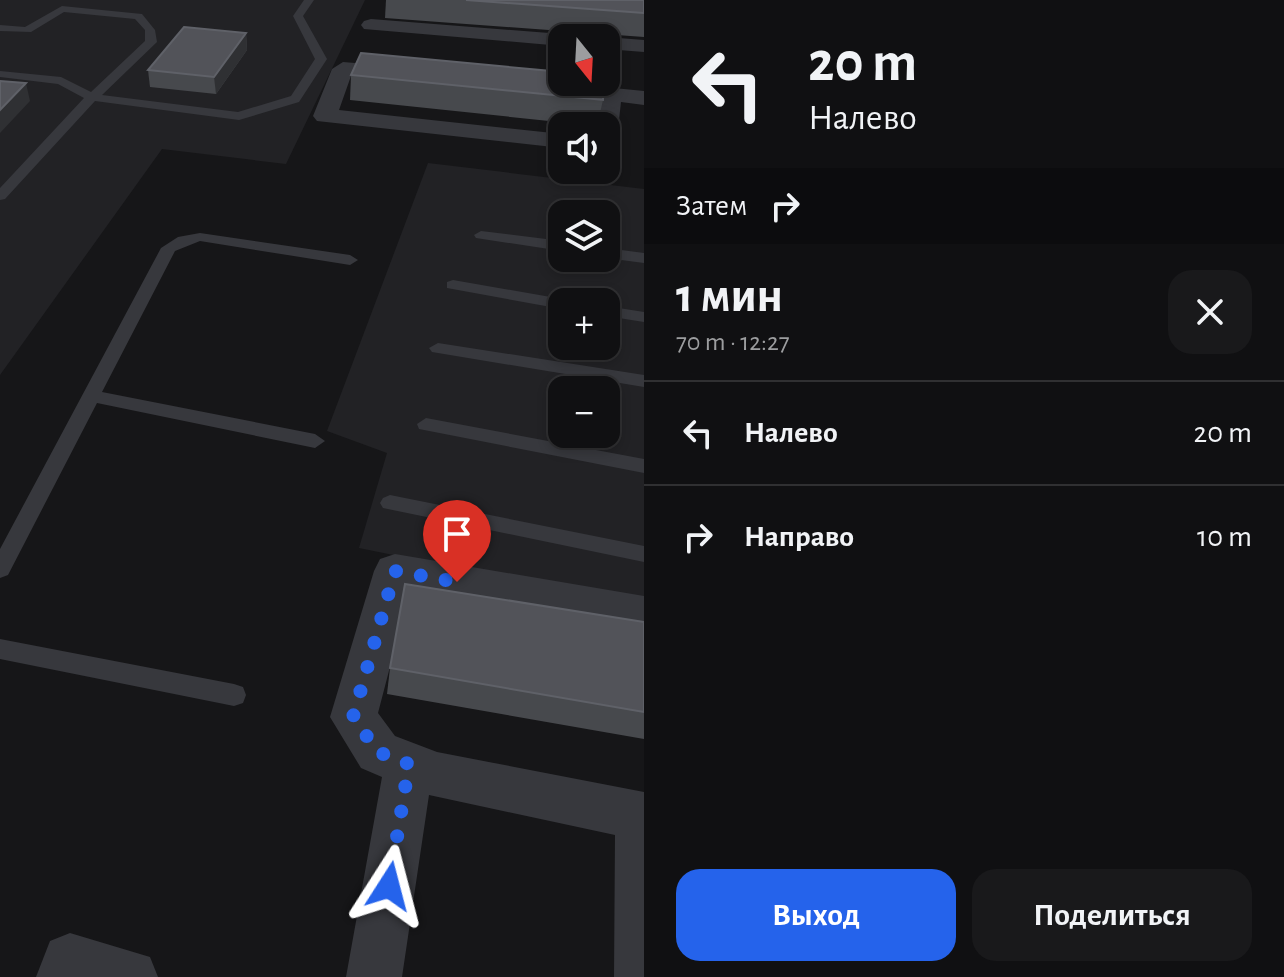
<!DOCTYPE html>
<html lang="ru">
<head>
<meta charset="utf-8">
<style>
	:root { --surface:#101012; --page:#19191b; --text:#f1f3f6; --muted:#9c9d9f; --line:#303032; --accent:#2563eb }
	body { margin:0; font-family:"Alegreya Sans",sans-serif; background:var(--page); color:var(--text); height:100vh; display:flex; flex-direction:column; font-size:30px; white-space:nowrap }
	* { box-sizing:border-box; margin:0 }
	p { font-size:26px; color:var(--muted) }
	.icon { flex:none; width:44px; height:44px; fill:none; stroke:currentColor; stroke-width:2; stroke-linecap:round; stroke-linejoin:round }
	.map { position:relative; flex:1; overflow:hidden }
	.details { display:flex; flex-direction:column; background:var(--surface); width:640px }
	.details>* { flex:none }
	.top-card { background:#101012; color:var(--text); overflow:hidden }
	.needle { width:52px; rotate:162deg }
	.controls { position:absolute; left:548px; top:24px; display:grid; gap:16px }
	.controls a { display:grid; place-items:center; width:72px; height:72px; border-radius:16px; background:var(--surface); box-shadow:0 4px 12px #0003,0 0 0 2px var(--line); font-size:40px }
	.pin { position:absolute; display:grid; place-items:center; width:68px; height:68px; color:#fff; margin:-82px -34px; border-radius:50% 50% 50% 0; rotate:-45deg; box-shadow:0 0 8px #0007 }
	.pin .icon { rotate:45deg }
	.me { position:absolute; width:88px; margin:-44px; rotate:9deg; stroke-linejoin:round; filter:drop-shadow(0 0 6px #0008) }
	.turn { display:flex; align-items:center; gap:28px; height:168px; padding:0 32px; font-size:36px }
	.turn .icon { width:104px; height:104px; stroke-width:2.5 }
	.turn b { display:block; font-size:56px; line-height:68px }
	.then { display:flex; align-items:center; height:76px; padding:0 32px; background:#0003; gap:16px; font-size:30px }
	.round { display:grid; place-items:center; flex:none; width:84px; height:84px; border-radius:24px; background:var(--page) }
	.headline { display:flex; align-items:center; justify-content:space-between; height:136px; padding:0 32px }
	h1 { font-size:48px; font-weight:700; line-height:60px }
	.button { display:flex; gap:16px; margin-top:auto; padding:16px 32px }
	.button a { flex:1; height:92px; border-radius:24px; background:var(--accent); color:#fff; font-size:32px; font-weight:700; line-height:92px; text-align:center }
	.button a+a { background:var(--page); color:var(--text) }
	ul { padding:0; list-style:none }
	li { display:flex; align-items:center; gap:24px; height:104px; padding:0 32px; border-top:2px solid var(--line) }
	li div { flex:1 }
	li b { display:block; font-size:30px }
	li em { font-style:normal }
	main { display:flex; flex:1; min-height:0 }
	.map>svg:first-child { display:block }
</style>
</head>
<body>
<main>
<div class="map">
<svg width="644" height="977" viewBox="0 0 644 977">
	<rect width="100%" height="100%" fill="#161618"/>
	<g fill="#222225" fill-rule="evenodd">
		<polygon points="0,0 365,0 286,164 162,149 0,375"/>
		<path d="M428 163 644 189V606L359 548 387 453 327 431ZM562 214H606V258H562ZM562 302H606V346H562ZM562 390H606V434H562Z"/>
	</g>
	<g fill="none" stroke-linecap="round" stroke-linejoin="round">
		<g fill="#37383d" fill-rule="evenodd">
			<polygon points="304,0 314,0 303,16 327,59 299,102 239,120 95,101 5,199 0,200 0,188 84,98 58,84 0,77 0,71 61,77 91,92 145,41 145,30 135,19 64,12 31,32 0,31 0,25 25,27 62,6 142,14 155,30 157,42 102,95 238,112 291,96 315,59 293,16"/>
			<polygon points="481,231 562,241 562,251 476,238 474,235"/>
			<polygon points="200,233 350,255 358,260 350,265 200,241 175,251 102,392 315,434 325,441 315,448 97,403 8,575 0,578 0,549 161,248 178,237"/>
			<polygon points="606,248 644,253 644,263 606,258"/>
			<polygon points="453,280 562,299 569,302 562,302 562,309 447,288 447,282"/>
			<polygon points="606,306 644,312 644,322 606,316"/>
			<polygon points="438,343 644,375 644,387 432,352 429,348"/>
			<polygon points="426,418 644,459 644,473 419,429 417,424"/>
			<polygon points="390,495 644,546 644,562 383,508 380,503 383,498"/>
			<polygon points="0,639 234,684 243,687 246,695 243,703 234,706 0,659"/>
		</g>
		<g fill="#37383d" fill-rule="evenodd">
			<polygon points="371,19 562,34 571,38 562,38 562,46 364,29 361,25 364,21"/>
			<polygon points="606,37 644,40 644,52 606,49 606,38 601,38"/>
			<polygon points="343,62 404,67 415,74 404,81 351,76 339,110 562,134 562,148 317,121 313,116 332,69"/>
			<polygon points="553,82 644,91 644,105 621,102 618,129 615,134 606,136 606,126 594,126 598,100 545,94 542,89 545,84"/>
			<polygon points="395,554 644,596 644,632 410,590 378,713 395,736 437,752 644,792 644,977 614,977 615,835 429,795 402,977 346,977 382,777 361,768 330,717 374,571 380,559"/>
			<polygon points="70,933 150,957 158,977 36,977 50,941"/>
		</g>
	</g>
	<g fill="#47494d">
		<polygon points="386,0 644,0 644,37 385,18"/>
		<polygon points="246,33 247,50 216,94 150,87 148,70"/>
		<polygon points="351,75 603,100 597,126 350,100"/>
		<polygon points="644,622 644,739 387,694 390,668"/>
	</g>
	<g fill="#2f3033">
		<polygon points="246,33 247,50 216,94 214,77"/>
		<polygon points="26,83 30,101 0,133 0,110"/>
	</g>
	<g fill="#525359" stroke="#5f6168" stroke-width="2">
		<polygon points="466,0 644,0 644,13"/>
		<polygon points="184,27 246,33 214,77 148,70"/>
		<polygon points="361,53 562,72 562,82 604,82 603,100 351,75"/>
		<polygon points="0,81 26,83 0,110"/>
		<polygon points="405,584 644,622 644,712 390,668"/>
	</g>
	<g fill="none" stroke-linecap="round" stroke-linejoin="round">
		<polyline stroke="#2563eb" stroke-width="14" stroke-dasharray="0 25.2" points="389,886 409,764 378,752 353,717 395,571 457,582"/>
	</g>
</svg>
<div class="controls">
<a><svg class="needle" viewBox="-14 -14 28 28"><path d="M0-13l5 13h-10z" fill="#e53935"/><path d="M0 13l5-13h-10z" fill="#9c9d9f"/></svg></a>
<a><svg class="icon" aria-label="sound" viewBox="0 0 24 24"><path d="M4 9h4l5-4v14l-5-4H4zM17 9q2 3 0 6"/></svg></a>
<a><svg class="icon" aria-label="layers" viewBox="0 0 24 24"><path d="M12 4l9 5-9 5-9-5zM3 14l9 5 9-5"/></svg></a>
<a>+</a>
<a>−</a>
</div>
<div class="pin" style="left:457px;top:582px;background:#d93025"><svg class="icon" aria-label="arrive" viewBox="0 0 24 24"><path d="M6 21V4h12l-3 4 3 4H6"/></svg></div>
<svg class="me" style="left:389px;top:886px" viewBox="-20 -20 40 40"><path d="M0-17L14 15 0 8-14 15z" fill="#2563eb" stroke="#fff" stroke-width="4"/></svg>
</div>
<section class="details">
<div class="top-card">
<div class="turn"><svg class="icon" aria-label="left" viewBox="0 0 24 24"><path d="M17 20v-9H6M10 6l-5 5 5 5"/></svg><div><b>20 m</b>Налево</div></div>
<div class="then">Затем<svg class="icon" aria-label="right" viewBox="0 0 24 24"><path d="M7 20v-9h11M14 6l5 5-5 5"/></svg></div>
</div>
<div class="headline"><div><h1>1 мин</h1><p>70 m · 12:27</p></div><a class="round"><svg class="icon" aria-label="close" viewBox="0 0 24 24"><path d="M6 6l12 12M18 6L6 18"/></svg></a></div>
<ul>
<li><svg class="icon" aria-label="left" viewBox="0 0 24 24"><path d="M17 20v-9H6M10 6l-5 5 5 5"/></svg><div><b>Налево</b></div><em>20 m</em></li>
<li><svg class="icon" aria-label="right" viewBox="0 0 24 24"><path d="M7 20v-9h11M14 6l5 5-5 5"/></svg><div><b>Направо</b></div><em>10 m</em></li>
</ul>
<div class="button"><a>Выход</a><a>Поделиться</a></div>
</section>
</main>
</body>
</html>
